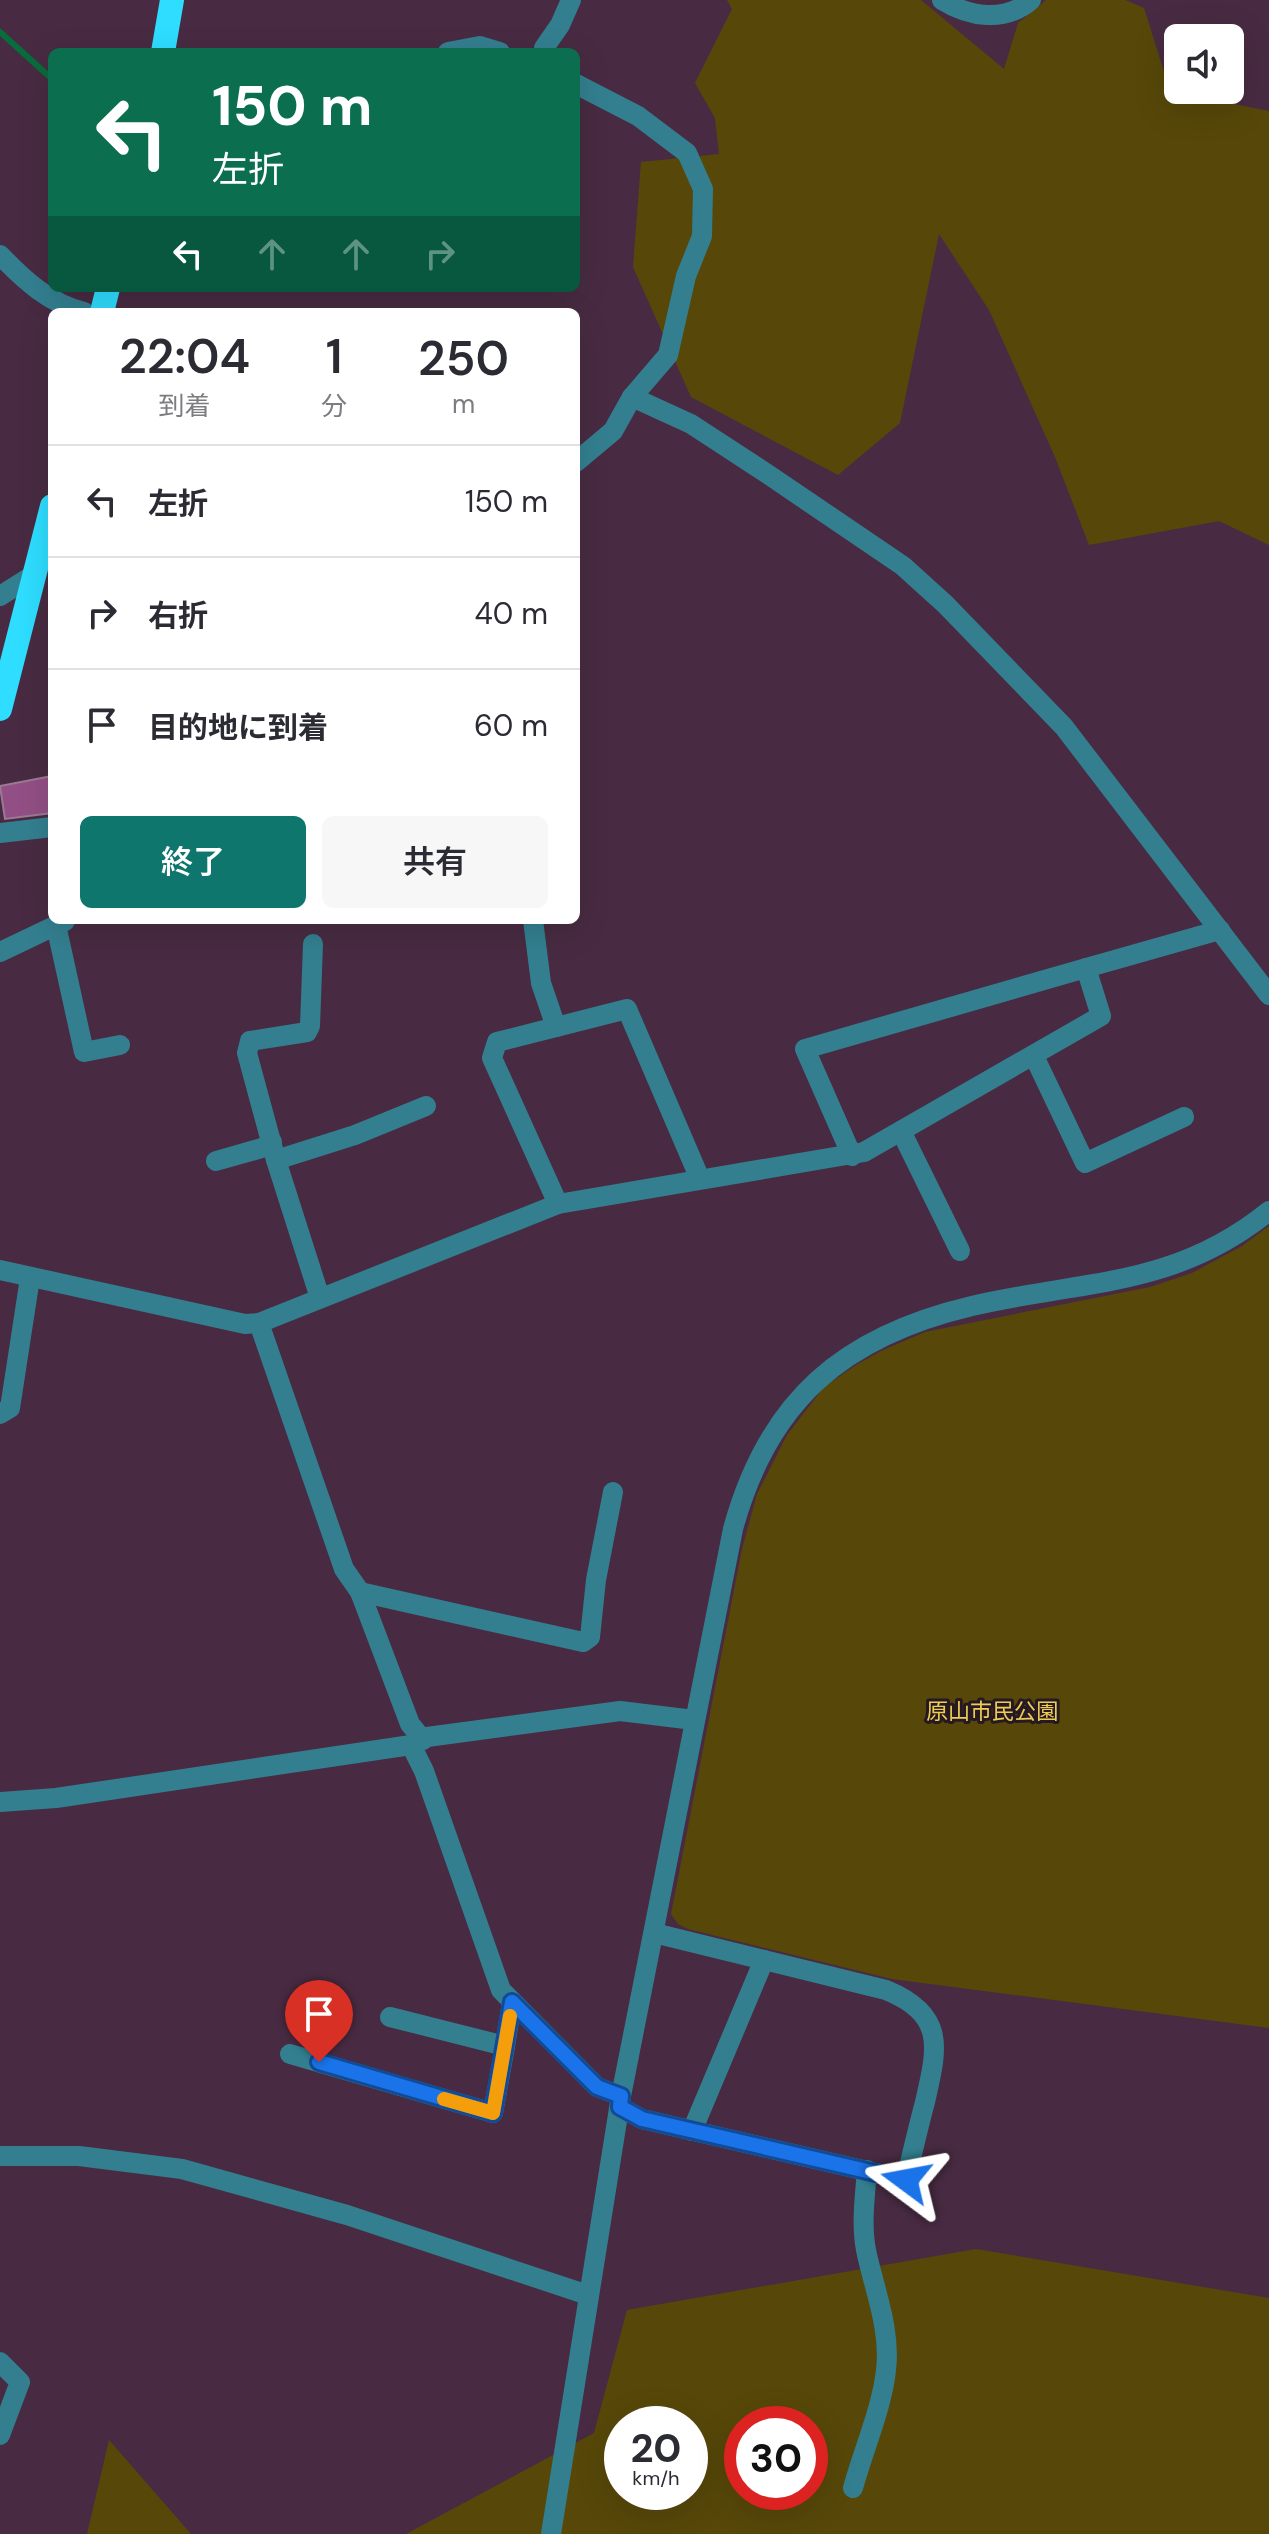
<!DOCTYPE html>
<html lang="ja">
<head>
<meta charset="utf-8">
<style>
	:root { --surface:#fff; --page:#f7f7f7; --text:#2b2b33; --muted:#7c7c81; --line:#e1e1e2; --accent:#0f766e }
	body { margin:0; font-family:"DM Sans","Noto Sans JP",sans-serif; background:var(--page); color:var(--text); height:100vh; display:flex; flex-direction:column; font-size:30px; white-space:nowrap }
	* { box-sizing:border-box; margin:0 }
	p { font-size:26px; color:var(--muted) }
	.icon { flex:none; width:44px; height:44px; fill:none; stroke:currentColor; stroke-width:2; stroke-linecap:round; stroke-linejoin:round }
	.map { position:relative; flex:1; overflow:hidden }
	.side { position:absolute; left:48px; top:308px; width:532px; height:616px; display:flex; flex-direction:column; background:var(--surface); border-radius:12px; box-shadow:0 8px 32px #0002 }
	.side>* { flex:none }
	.guide { position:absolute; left:48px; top:48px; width:532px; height:244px; border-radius:12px; box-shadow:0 8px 32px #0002; background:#0b6e4f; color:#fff; overflow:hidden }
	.controls { position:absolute; left:1164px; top:24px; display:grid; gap:16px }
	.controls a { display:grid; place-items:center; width:80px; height:80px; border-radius:12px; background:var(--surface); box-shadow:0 8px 32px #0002; font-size:40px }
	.speed { position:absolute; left:604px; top:2406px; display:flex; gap:16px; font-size:40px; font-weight:700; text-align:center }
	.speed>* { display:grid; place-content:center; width:104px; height:104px; border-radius:50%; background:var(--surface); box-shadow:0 8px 32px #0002; line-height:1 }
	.speed small { font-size:20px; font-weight:400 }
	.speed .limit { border:12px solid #d22; background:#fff; color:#111 }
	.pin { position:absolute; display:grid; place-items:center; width:68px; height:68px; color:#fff; margin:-82px -34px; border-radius:50% 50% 50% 0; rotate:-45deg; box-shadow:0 0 8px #0007 }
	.pin .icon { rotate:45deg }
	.me { position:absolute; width:88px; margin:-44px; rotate:283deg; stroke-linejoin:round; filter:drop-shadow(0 0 6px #0008) }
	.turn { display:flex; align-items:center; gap:28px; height:168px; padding:0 32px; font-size:36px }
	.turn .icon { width:104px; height:104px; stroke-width:2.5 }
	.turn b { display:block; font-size:56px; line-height:68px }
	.lanes { display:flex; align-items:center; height:76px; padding:0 32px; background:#0003; justify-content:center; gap:40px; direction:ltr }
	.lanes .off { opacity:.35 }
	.eta { display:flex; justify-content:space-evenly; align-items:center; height:136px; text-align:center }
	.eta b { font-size:48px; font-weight:600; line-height:56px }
	.button { display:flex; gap:16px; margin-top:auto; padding:16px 32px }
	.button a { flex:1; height:92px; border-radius:12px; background:var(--accent); color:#fff; font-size:32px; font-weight:600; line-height:92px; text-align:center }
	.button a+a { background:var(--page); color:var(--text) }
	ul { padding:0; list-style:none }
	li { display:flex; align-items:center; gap:24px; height:112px; padding:0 32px; border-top:2px solid var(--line) }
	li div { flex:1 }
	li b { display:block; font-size:30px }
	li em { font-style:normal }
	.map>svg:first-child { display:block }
</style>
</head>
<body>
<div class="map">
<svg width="1269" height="2534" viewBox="0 0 1269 2534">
	<rect width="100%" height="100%" fill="#482b42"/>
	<g fill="#574809" fill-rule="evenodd">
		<polygon points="727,0 921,0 1004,69 1018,23 1046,0 1125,0 1144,8 1170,91 1269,111 1269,545 1219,521 1089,545 1055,457 989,310 939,234 900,423 838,475 691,397 633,267 641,162 719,154 715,118 695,83 732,9"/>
		<polygon points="1269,1226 1269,2028 892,1979 688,1929 678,1924 671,1914 742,1549 757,1494 787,1435 824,1387 856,1365 881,1351 925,1332 1150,1287 1192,1273 1242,1246"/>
		<path d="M976 2249 1269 2298V2534H406L594 2433 627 2310ZM622 2424H690V2492H622ZM742 2424H810V2492H742Z"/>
		<polygon points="109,2440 191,2534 87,2534"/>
	</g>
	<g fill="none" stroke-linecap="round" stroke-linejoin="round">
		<polyline stroke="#086d3d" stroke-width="6" points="0,32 52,79"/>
	</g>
	<polygon fill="#924f85" stroke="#9b7993" stroke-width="2" points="52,776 52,813 5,819 0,786"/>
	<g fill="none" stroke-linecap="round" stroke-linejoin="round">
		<g stroke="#337f90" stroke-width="20">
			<path d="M942 0C969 17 1005 23 1031 0"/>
			<polyline points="544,48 560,25 571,0"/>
			<polyline points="448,52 480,46 500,52"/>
			<polyline points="576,84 638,116 687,153 703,189 702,236 686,276 668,355 632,397 613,431 576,462"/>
			<path d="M0 255C24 280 50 304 84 312"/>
			<polyline points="632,397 691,424 769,475 903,566 945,604 1064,727 1269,995"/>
			<polyline points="0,596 35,574"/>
			<polyline points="0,833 52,827"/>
			<polyline points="533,920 541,983 556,1027"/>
			<polyline points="56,925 84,1052 120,1045"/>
			<polyline points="313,944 310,1026 307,1032 250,1041 247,1053 276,1160 320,1298"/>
			<polyline points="0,952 65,921"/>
			<polyline points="1034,1056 1085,1163 1184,1117"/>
			<polyline points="901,1131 960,1251"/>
			<polyline points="852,1156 805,1049 1086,968"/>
			<polyline points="276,1160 355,1135 426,1106"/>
			<polyline points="216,1161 262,1148 272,1142"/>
			<polyline points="558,1204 492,1058 497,1042 627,1009 700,1179"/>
			<polyline points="0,1270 245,1324 259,1323 558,1204 864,1152 1101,1016 1086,968 1220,930"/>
			<polyline points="259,1323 344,1569 360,1592 410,1724 423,1740"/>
			<polyline points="0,1414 10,1408 30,1278"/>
			<polyline points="360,1592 583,1642 590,1637 596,1580 613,1492"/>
			<polyline points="411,1745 424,1771 501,1990 597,2087 621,2096"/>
			<polyline points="0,1802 56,1798 411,1745 427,1737 620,1711 694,1720"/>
			<polyline points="390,2017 505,2046 512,2002"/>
			<polyline points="290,2054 493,2113 505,2046"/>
			<path d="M620 2107 642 2119 906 2180C912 2154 918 2128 925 2102 937 2049 947 2015 886 1990L654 1933"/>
			<polyline points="692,2131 764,1960"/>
			<polyline points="0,2156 79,2156 182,2169 347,2215 588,2295"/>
			<polyline points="0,2362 20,2382 0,2435"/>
			<path d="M853 2488C863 2451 882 2408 886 2370 891 2329 874 2289 866 2250 861 2224 865 2196 867 2170"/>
			<path d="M551 2534 621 2096 733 1529C768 1400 844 1336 972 1306 1083 1280 1174 1288 1269 1211"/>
		</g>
		<g stroke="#2eddff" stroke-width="24">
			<polyline points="163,52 172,0"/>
			<polyline points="102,312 108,288"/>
			<polyline points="0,709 52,506"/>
		</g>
	</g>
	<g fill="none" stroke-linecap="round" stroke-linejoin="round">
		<g stroke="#114b97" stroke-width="20">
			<polyline id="route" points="319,2062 493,2113 512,2002 597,2087 621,2096 620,2107 642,2119 906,2180"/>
		</g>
		<use href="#route" stroke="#1a73e8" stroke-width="14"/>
		<polyline stroke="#f59e0b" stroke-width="14" points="444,2099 493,2113 510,2016"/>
	</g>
	<g text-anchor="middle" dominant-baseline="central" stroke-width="6" stroke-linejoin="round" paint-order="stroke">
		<g font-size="22" fill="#eccd51" stroke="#261923">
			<text x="992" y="1711">原山市民公園</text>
		</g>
	</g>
</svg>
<div class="controls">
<a><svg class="icon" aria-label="sound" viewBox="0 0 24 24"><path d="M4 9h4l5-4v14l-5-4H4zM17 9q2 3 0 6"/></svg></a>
</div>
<div class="speed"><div>20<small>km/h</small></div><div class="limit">30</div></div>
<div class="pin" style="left:319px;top:2062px;background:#d93025"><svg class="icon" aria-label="arrive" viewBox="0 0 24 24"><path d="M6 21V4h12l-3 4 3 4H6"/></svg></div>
<svg class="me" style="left:906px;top:2180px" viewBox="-20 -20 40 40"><path d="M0-17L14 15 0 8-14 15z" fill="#1a73e8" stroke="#fff" stroke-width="4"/></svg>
<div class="guide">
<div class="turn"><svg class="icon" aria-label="left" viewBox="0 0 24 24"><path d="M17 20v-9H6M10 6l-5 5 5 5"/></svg><div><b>150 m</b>左折</div></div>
<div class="lanes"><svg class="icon" aria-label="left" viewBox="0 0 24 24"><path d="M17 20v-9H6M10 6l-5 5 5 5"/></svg><svg class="icon off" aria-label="ahead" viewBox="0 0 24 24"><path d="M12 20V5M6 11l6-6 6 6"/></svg><svg class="icon off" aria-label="ahead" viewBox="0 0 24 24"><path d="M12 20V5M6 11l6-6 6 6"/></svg><svg class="icon off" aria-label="right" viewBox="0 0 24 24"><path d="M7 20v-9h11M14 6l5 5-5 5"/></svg></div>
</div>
<section class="side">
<div class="eta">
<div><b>22:04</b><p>到着</p></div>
<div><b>1</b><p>分</p></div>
<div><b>250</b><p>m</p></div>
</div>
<ul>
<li><svg class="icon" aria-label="left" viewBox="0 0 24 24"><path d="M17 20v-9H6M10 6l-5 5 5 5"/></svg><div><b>左折</b></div><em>150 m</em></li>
<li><svg class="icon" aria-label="right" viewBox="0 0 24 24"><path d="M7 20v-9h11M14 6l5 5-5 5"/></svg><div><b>右折</b></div><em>40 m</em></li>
<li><svg class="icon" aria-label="arrive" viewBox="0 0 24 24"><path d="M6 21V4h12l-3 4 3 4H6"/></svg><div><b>目的地に到着</b></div><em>60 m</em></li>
</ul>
<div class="button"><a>終了</a><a>共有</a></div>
</section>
</div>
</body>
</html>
